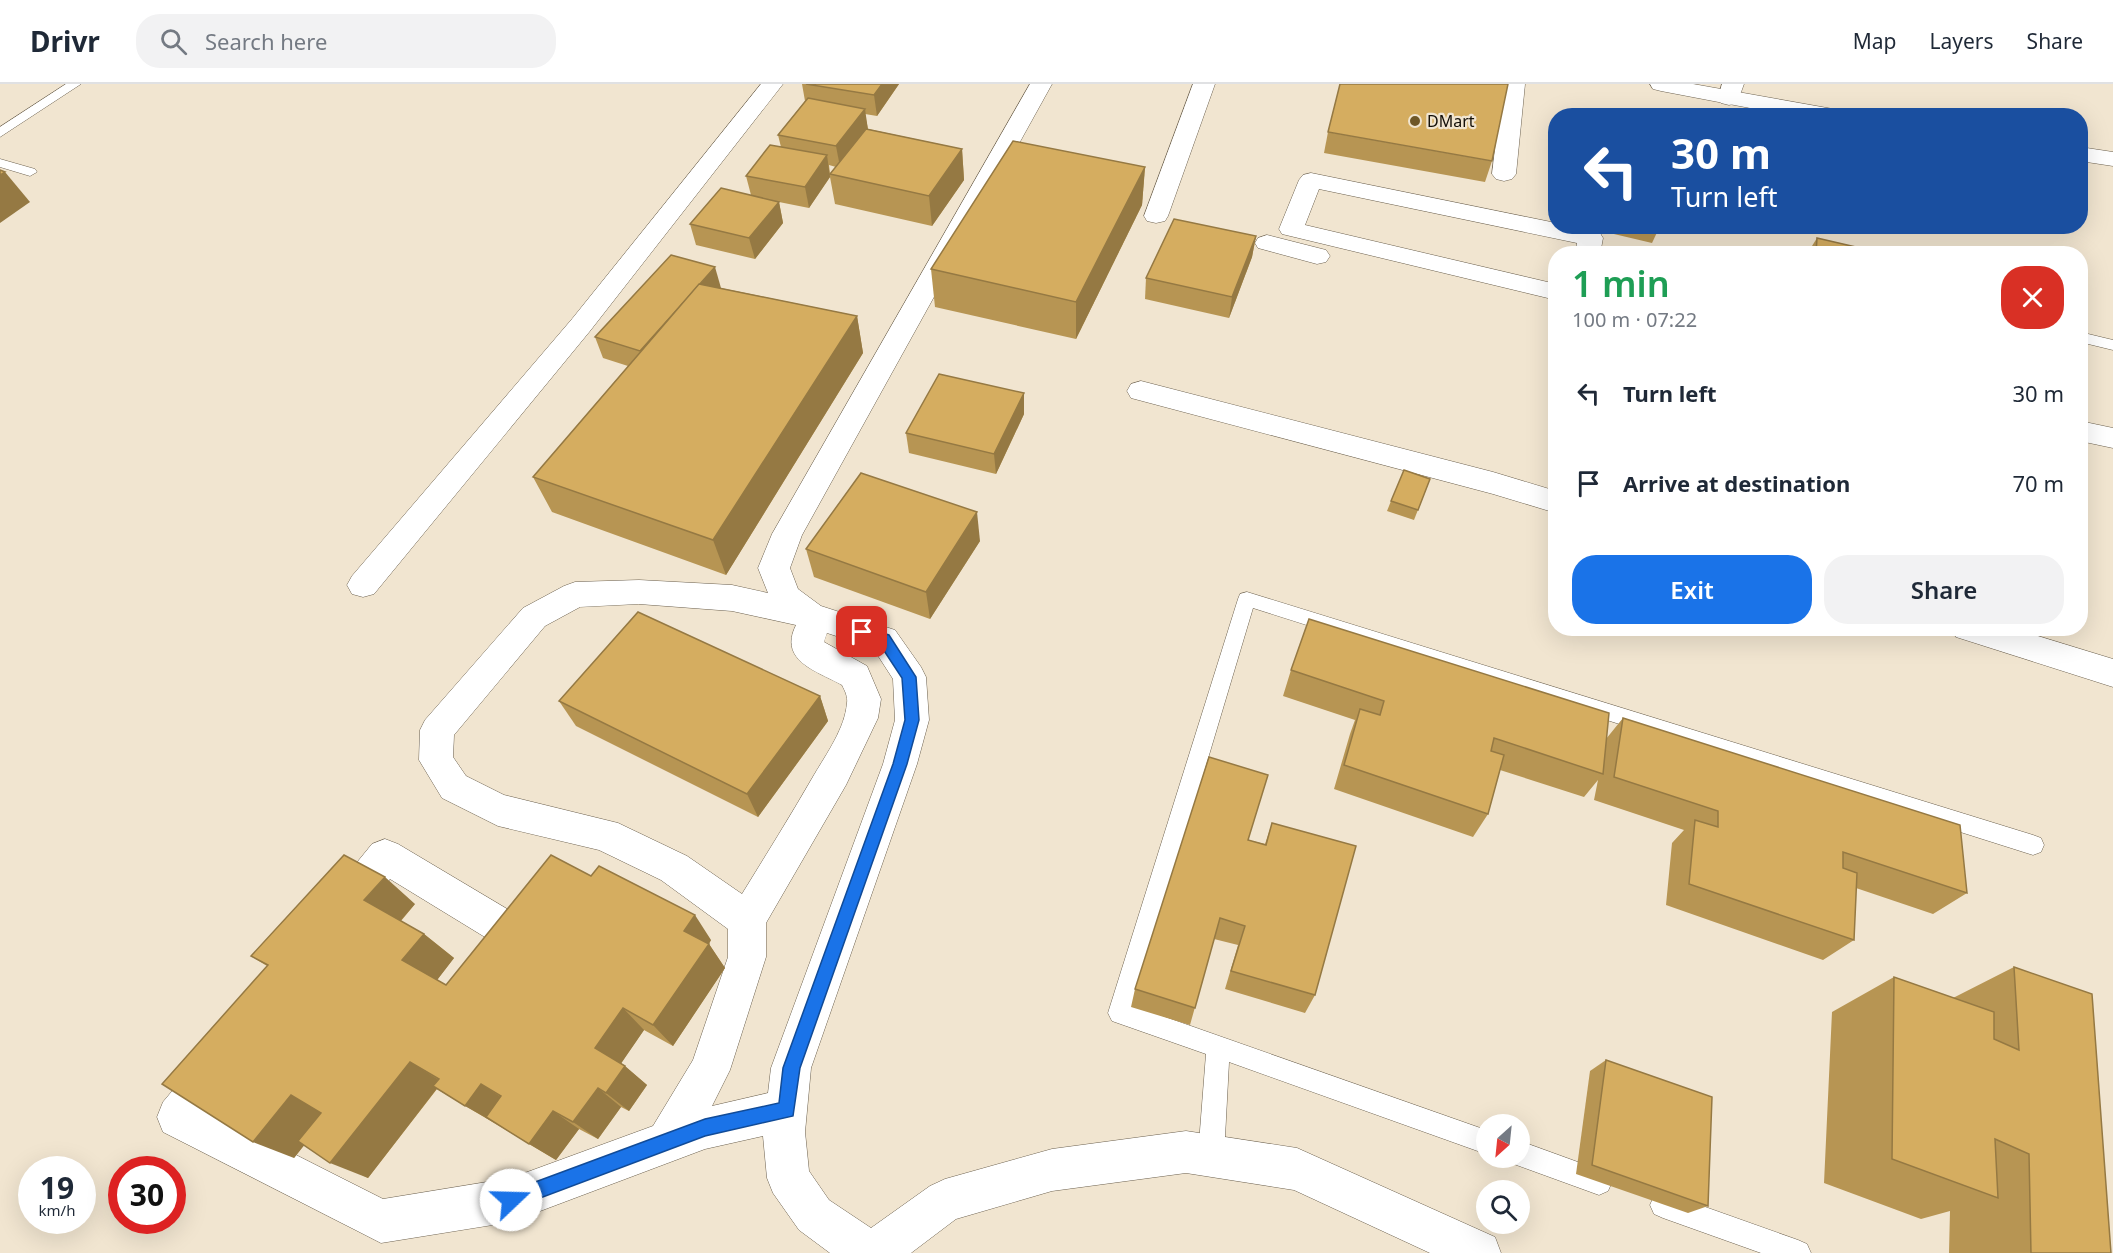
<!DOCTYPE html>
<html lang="en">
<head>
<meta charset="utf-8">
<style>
	:root { --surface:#fff; --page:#f2f2f3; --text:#1f2937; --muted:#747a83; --line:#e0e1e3; --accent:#1a73e8 }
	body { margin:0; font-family:"Noto Sans",sans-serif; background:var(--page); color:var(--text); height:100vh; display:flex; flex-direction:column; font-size:22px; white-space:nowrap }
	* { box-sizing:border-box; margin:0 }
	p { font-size:20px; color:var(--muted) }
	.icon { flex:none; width:33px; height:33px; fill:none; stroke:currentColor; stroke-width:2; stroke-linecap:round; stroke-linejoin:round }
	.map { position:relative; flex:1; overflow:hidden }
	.panel { position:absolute; left:1548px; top:162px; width:540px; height:390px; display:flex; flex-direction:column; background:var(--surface); border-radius:24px; box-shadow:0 6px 24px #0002 }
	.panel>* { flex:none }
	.top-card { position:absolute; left:1548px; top:24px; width:540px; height:126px; border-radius:24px; box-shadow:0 6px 24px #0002; background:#1a4fa0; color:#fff; overflow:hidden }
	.needle { width:39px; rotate:207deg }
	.tools { position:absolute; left:1476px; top:1030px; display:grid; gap:12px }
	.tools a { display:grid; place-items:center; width:54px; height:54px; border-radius:50%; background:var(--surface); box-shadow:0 6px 24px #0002; font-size:30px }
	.speed { position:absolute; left:18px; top:1072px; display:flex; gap:12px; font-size:30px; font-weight:700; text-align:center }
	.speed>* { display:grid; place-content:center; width:78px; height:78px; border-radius:50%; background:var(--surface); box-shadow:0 6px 24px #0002; line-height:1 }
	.speed small { font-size:15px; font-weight:400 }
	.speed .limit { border:9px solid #d22; background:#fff; color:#111 }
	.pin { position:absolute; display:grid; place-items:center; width:51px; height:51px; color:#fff; margin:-26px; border-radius:12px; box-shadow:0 3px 9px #0006 }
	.me { position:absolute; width:66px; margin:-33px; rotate:69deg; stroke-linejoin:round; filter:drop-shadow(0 0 4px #0008) }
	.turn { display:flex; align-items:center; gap:21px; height:126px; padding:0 24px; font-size:27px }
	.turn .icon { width:78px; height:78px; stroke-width:2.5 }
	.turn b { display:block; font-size:42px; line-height:51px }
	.round { display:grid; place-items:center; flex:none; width:63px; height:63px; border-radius:24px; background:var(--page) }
	.headline { display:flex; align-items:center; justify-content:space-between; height:102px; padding:0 24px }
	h1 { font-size:36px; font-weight:600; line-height:45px; color:#1e9e55 }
	.cta { display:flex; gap:12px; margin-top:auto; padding:12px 24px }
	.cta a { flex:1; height:69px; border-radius:24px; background:var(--accent); color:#fff; font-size:24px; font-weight:600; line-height:69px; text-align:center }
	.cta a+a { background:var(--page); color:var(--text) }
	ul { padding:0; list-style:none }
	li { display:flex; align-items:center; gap:18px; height:90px; padding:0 24px }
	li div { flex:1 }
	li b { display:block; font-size:22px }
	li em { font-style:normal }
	header { display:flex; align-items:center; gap:36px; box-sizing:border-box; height:84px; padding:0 30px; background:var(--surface); border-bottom:2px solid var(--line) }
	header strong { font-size:28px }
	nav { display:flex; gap:33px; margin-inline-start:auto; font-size:21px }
	.search { width:420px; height:54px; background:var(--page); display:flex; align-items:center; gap:15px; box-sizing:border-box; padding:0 21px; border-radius:24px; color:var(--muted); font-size:22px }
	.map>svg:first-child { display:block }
</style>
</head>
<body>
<header>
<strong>Drivr</strong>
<div class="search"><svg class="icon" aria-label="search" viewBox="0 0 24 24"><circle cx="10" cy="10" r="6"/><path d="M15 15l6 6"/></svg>Search here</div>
<nav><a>Map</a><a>Layers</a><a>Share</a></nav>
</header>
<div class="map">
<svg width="2113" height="1169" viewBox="0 0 2113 1169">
	<rect width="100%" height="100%" fill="#f1e5d0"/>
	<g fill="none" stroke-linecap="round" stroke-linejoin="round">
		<g stroke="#6c614f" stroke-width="1">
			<g id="service">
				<polygon points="66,0 81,0 0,53 0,43"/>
				<polygon points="0,75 35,85 37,88 30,92 0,83"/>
				<polygon points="2084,249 2113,256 2113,266 2080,258 2080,250"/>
				<polygon points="1247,508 2033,751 2041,754 2044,761 2041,768 2033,771 1253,524 1134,922 1486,1046 1486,1070 1229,978 1224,1072 1220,1081 1211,1085 1202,1081 1198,1072 1206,970 1112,937 1108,929 1238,515 1240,510"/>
				<polygon points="1520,1057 1608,1089 1612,1098 1608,1107 1599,1111 1511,1079 1509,1074 1520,1074"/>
				<polygon points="1663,1108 1798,1156 1807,1160 1811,1169 1761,1169 1663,1134 1654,1130 1650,1121 1654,1112"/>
			</g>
		</g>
		<g stroke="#6c614f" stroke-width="1">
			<g id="minor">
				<polygon points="761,0 783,0 590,247 374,510 363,513 352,510 347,501 352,492 572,235"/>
				<path d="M1030 0H1052L802 451 790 484 798 505 821 522 895 546 921 583 926 593 929 636 917 680 811 984 805 1048 809 1087 829 1116 871 1144 930 1102 945 1095 1052 1065 1186 1047 1297 1064 1495 1153 1501 1169H1430L1294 1106 1186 1089 1052 1107 956 1135 911 1169H830L799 1146 773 1109 767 1094 763 1052 705 1065 511 1138 381 1159 163 1048 157 1033 163 1018 204 969 218 963 232 969 238 983 232 997 209 1027 383 1115 511 1094 653 1042 693 976 728 873V845L661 796 599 766 498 742 442 714 419 676 420 646 425 636 523 524 564 502 575 498 639 496 732 501 768 509 758 484 772 450ZM639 520 732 527 796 541C778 577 817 587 842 601 845 607 848 613 847 619 845 644 827 669 814 691 791 731 766 771 742 810L687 772 618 739 504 711 466 692 453 673 454 651 545 542 580 523ZM827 549 873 564 893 595 895 636 883 680 771 984 768 1009 712 1022 730 986 766 873V839L846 701 878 634 881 615 867 582 824 558Z"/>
				<polygon points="1193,0 1215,0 1168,132 1165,137 1156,139 1147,137 1144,132"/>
				<polygon points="1503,0 1525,0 1516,90 1512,95 1504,97 1496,95 1492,90"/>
				<polygon points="1722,0 1744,0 1737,19 1729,21 1721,19 1718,14"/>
				<polygon points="1311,89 1556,139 1556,142 1572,142 1600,149 1603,154 1600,170 1575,170 1577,159 1319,105 1305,141 1556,200 1556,216 1282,150 1279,145 1299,96 1303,91"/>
				<polygon points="1267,151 1326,166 1330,172 1326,178 1317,180 1258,164 1255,159 1258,154"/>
				<polygon points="1141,297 1493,388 1556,407 1556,429 1493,410 1131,314 1127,307 1131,300"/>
				<polygon points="2080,337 2113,344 2113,364 2080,357"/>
				<polygon points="1951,544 2012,544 2113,575 2113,603 1956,553"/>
				<polygon points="385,755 398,760 519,832 525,845 519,858 506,863 493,858 390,795 358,835 345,840 332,835 326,822 332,809 372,760"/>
			</g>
		</g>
		<g stroke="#6c614f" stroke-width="1">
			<g id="tertiary">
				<polygon points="1650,0 1693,0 1833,25 1841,27 1844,32 1792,32 1661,7 1653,5"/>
				<polygon points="2080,63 2113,68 2113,82 2080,77"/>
			</g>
		</g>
		<use href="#service" fill="#fff" fill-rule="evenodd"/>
		<use href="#minor" fill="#fff" fill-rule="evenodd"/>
		<use href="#tertiary" fill="#fff" fill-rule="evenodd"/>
	</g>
	<g fill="#b79553" fill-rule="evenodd">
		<path d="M802 0H899L877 32 865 30 868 45 962 65 964 96 932 142 835 120 830 93 809 124 779 118 783 139 755 175 696 161 690 140 751 111 746 92 781 63 778 51 805 17ZM829 81 836 83 830 90Z"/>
		<polygon points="1328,48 1492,77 1485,98 1324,69"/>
		<polygon points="1145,83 1142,121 1076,255 935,223 931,185"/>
		<polygon points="2080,91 2086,111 2080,117"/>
		<polygon points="1580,142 1660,142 1652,159"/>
		<polygon points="1256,152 1252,173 1229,234 1145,215 1146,194"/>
		<polygon points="1817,154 1886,170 1807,170"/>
		<polygon points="721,204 857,232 863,269 726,491 552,428 533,393 628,282 603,274 595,253"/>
		<polygon points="1024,309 1024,330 996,390 909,369 906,349"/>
		<polygon points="1430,395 1414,436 1387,427 1391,417"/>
		<polygon points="980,457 930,535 814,493 806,465"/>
		<polygon points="1291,586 1606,655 1623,634 1967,809 1933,830 1856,804 1854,856 1823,876 1666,821 1672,759 1684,746 1594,716 1598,696 1584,713 1500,686 1488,730 1473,753 1334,705 1350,650 1355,636 1283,612"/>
		<polygon points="820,612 828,637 758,733 576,642 559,617"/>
		<polygon points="1272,739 1315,911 1305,929 1225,905 1238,861 1214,855 1190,941 1131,923 1135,905 1248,756 1265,760"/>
		<polygon points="415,820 401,837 424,850 454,874 437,896 446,901 711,856 709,860 725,884 673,962 644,946 621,979 647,1001 629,1027 621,1023 598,1055 579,1045 556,1076 437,1005 368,1094 304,1061 294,1074 267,882 251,872"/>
		<polygon points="2014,883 2111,1169 1949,1169 1950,1127 1921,1135 1824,1099 1832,928 1894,893 1953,914"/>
		<polygon points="1606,976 1708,1122 1688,1129 1576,1090 1590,987"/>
	</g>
	<g fill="#957943">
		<polygon points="882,0 899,0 877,32 874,11"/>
		<polygon points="865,25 868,46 840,83 836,62"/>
		<polygon points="962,65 964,96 932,142 929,112"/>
		<polygon points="827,71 830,93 809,124 805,103"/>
		<polygon points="1145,83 1142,121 1076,255 1076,218"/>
		<polygon points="5,88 30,118 0,139 0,91"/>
		<polygon points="779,118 783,139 755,175 749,154"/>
		<polygon points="1256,152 1252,173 1229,234 1232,213"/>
		<polygon points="715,183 721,204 640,267"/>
		<polygon points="857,232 863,269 726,491 713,456"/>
		<polygon points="1024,309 1024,330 996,390 994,370"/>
		<polygon points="977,428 980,457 930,535 926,508"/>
		<polygon points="820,612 828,637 758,733 747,710"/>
		<polygon points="385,793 415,820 396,842 364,816"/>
		<polygon points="695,831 711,856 708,861 709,860 725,884 673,962 653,941 684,847"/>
		<polygon points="424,850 454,874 434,900 402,876"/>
		<polygon points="623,924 644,946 618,984 595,964"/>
		<polygon points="410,978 442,998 368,1094 330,1079"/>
		<polygon points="625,982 647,1001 629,1027 606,1009"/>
		<polygon points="481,1000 510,1019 495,1039 465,1022"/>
		<polygon points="598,1004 621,1023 598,1055 573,1038"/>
		<polygon points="291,1011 330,1029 294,1074 253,1058"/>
		<polygon points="553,1027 579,1045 556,1076 529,1060"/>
	</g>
	<g fill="#d5ad60" stroke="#957943" stroke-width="1.5">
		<polygon points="806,0 882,0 874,11"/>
		<polygon points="1340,0 1508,0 1492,77 1328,48"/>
		<polygon points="808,14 865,25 836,62 778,51"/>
		<polygon points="866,45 962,65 929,112 830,90"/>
		<polygon points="1013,57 1145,83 1076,218 931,185"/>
		<polygon points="770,61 827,71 805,103 746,92"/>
		<polygon points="0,86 5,88 0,91"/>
		<polygon points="2080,91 2086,111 2080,110"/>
		<polygon points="721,104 779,118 749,154 690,140"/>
		<polygon points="1174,135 1256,152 1232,213 1146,194"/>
		<polygon points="1817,154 1886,170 1816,170"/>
		<polygon points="671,171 715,183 640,267 595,253"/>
		<polygon points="699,200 857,232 713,456 533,393"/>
		<polygon points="939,290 1024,309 994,370 906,349"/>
		<polygon points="1404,386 1430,395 1418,426 1391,417"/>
		<polygon points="861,389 977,428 926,508 806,465"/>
		<polygon points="638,528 820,612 747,710 559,617"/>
		<polygon points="1309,535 1609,629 1603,690 1494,654 1491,667 1504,671 1488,730 1344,681 1360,625 1380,631 1384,617 1291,586"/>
		<polygon points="1623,634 1960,741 1967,809 1843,768 1843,784 1857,789 1854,856 1689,800 1695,736 1718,743 1718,727 1614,693"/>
		<polygon points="1209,673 1268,691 1248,756 1266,761 1272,739 1356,762 1315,911 1231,887 1245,842 1220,834 1195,924 1135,905"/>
		<polygon points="344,771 385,793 364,816 424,850 402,876 446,901 551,771 591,792 599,782 695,831 684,847 709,860 653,941 623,924 595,964 625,982 606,1009 598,1004 573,1038 553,1027 529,1060 486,1033 501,1012 481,1000 465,1022 433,1002 439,995 410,978 330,1079 298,1057 321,1029 291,1011 253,1058 162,1000 268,881 251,872"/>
		<polygon points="2014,883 2092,910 2111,1169 2031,1169 2029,1070 1995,1055 1998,1114 1892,1075 1894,893 1994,928 1994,955 2019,966"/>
		<polygon points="1606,976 1712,1013 1708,1122 1592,1081"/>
	</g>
	<polygon fill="#1a73e8" stroke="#114b97" stroke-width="1.5" points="862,543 889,551 916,593 919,636 907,680 800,984 793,1032 705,1052 511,1125 505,1123 502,1116 505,1110 511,1107 705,1035 779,1019 783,984 893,680 905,636 902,594 879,559 857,552 856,548 857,544"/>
	<circle fill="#6f5727" stroke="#f1e5d0" stroke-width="2" cx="1415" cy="37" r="6"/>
	<g text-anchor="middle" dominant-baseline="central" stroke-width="4.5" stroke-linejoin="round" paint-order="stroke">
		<g font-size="16" fill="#130f08" stroke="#f1e5d0" text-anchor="start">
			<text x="1427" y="37">DMart</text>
		</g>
	</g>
</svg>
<div class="tools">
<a><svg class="needle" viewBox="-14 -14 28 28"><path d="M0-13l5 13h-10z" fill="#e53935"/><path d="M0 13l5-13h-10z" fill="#747a83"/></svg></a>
<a><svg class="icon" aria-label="search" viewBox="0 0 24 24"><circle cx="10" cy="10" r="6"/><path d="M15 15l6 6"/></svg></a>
</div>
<div class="speed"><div>19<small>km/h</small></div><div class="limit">30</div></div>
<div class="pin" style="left:862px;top:548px;background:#d93025"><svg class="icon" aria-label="arrive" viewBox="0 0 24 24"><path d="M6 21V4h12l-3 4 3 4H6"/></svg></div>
<svg class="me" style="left:511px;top:1116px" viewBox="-20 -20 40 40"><circle r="19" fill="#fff"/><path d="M0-13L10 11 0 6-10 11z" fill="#1a73e8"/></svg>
<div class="top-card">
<div class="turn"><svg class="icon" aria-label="left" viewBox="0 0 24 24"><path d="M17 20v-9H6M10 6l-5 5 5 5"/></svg><div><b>30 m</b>Turn left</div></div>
</div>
<section class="panel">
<div class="headline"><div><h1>1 min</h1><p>100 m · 07:22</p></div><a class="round" style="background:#d93025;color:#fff"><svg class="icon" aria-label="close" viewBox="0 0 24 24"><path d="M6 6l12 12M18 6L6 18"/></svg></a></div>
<ul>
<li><svg class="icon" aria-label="left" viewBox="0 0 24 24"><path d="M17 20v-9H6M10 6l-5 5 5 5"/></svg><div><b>Turn left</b></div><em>30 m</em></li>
<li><svg class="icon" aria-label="arrive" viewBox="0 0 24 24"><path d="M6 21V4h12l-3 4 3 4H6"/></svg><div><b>Arrive at destination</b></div><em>70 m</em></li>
</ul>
<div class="cta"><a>Exit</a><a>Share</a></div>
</section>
</div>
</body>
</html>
